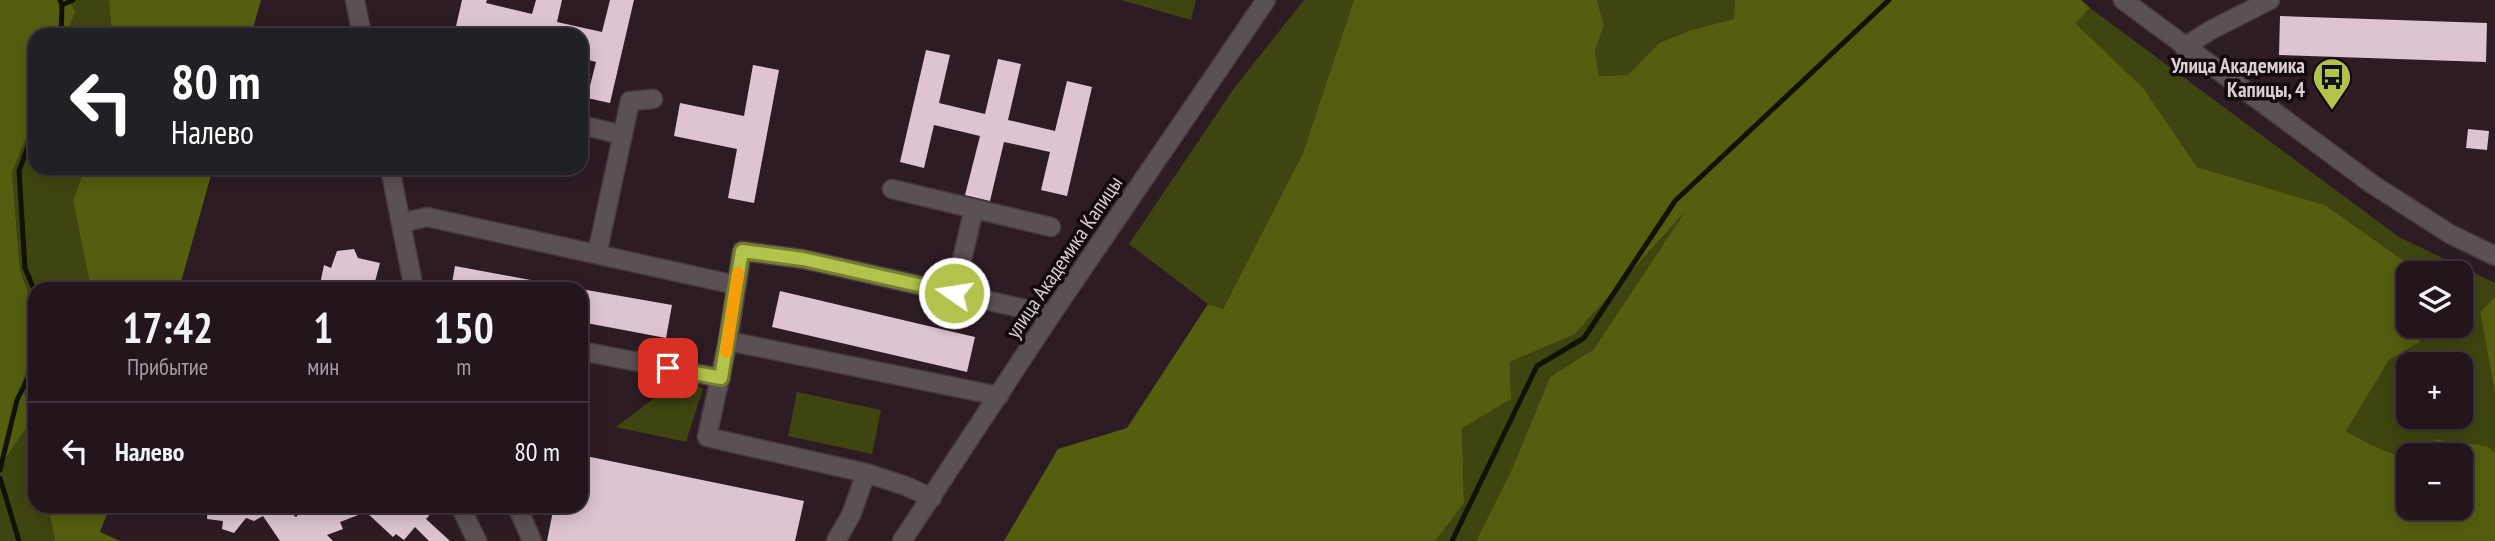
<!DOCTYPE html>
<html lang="ru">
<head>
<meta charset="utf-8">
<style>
	:root { --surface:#22151c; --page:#2e2229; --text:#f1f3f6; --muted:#a29fa3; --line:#3f343b }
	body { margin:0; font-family:"PT Sans Narrow",sans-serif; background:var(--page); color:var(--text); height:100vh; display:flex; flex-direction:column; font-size:26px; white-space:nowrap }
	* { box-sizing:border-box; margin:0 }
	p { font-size:23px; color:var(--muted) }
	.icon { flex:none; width:38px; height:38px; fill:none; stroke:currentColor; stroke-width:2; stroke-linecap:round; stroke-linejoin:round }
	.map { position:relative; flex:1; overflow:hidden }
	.details { position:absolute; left:28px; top:282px; width:560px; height:231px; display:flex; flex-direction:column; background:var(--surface); border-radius:21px; box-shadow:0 4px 18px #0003,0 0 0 2px var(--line) }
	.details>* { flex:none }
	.guide { position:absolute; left:28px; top:28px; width:560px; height:147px; border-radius:21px; box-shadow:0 4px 18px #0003,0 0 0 2px var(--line); background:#202124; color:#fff; overflow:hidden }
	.tools { position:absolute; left:2396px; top:261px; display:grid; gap:14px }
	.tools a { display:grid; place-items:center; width:77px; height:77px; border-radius:14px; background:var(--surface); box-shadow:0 4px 18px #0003,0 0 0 2px var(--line); font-size:35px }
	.pin { position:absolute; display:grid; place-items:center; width:60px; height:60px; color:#fff; margin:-30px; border-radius:14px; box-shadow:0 4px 10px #0006 }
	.me { position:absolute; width:77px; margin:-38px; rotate:283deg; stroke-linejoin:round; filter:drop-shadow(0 0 5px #0008) }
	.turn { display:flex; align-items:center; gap:24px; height:147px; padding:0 28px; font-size:32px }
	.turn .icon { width:91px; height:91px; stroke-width:2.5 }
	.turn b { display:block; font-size:49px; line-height:60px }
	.eta { display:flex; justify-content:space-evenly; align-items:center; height:119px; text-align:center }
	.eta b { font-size:42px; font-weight:800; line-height:49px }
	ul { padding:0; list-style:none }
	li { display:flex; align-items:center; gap:21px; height:98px; padding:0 28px; border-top:2px solid var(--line) }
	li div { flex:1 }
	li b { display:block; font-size:26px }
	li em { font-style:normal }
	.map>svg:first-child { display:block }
</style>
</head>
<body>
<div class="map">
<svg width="2495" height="541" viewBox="0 0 2495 541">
	<rect width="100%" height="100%" fill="#2e1c25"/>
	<g fill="#3f4510" fill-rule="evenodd">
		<polygon points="69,0 109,0 112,35 66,35 74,12"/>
		<polygon points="1121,0 1196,0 1191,20"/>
		<polygon points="1304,0 1354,0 1303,153 1223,309 1208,304 1129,244 1235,87"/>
		<polygon points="1597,0 1735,0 1735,19 1691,30 1659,43 1628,75 1599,76 1595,50 1604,25"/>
		<path d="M2090 8 2399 237 2495 283V297L2480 312 2495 394V453L2487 446 2435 439 2420 455H2408V460L2371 445 2346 431 2389 360 2420 342 2426 326H2460V273H2421L2325 205 2197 167 2144 89 2074 23ZM2408 364H2460V416H2408Z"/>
		<polygon points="35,114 35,168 85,168 73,201 91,289 35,289 35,310 20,270 12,173"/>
		<polygon points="1690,207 1594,349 1550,377 1511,471 1476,541 1435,541 1464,502 1462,427 1511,399 1510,362 1575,334"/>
		<polygon points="35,349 35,506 48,506 55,541 0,541 0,466 30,421 22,383"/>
		<polygon points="677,381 703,388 686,442 616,427"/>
		<polygon points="797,392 881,410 872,454 788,436"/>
	</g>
	<g fill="#555e0f">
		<polygon points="0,0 69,0 75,12 66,35 35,35 35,114 12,173 20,270 35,310 35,349 22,383 31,421 0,466"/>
		<polygon points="109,0 261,0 251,35 112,35"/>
		<polygon points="1354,0 1597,0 1604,25 1595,50 1599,76 1628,75 1659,43 1691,30 1734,19 1735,0 2081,0 2090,8 2075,23 2144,89 2197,167 2325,205 2421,273 2408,273 2408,326 2426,326 2420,342 2389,360 2346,431 2371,445 2408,460 2408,508 2460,508 2460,455 2420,455 2435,439 2487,446 2495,453 2495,541 1476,541 1511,471 1550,377 1594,349 1685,212 1575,334 1510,362 1511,399 1462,428 1464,503 1435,541 1004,541 1058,449 1127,428 1208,304 1223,309 1303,153"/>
		<polygon points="85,168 213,168 179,289 91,289 73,201"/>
		<polygon points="2495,297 2495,394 2480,312"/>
		<polygon points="48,506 110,506 100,532 120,541 55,541"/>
	</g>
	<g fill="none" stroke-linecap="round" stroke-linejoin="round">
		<g stroke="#111301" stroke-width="5">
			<polyline points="60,0 62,5 61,35"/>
			<polyline points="62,5 73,0"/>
			<polyline points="35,127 19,171 25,268 35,292"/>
			<polyline points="0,470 17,400 35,364"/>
			<polyline points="0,478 19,541"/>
			<polyline points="1452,541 1537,366 1584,338 1675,201 1889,0"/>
		</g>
	</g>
	<g fill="#ddc4d0">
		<polygon points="462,0 487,0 486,3 532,14 536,0 562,0 557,22 602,32 610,0 634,0 610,103 587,98 596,62 581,58 581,35 454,35"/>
		<polygon points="2280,16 2487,23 2486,62 2279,55"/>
		<polygon points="926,50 950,55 939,103 985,114 998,59 1021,64 1008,120 1055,131 1067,81 1092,87 1067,196 1041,190 1050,152 1004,142 990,201 965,195 980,136 934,125 924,168 900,162"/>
		<polygon points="753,65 779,70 754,203 728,198 737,149 674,136 680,103 744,116"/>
		<polygon points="2468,129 2489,131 2487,150 2466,148"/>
		<polygon points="354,249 358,258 380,263 373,289 319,289 324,265 331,268 337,251"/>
		<polygon points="455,266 536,281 535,289 451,289"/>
		<polygon points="581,289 672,305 666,338 581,322"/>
		<polygon points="780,291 975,337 967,372 772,327"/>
		<polygon points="581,455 804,501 795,541 547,541 554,506 581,506"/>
		<polygon points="208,506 281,506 296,517 308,506 438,506 426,519 450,541 429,541 415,527 404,540 396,534 393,537 366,512 340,522 343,529 327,535 333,541 280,541 263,516 254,521 246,518 234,533 222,529 223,521 207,519"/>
	</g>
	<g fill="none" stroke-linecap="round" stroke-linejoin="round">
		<g stroke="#4a3841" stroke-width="21">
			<g id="minor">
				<polyline points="355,0 362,35"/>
				<polyline points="2123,0 2372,184 2450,234 2495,256"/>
				<polyline points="2184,47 2211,30 2270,0"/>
				<polyline points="581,125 623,135"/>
				<polyline points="390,168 414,289"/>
				<polyline points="892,189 1051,227"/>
				<polyline points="401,223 427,217 736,285"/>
				<polyline points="597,254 630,101 653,99"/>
				<polyline points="954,293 974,209"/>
				<polyline points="728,341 742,251 803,259 1051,315"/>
				<polyline points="581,351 721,378"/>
				<polyline points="866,473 707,437 728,341 999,396"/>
				<polyline points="460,506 477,541"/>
				<polyline points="517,506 532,541"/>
				<polyline points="836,541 851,515 866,473 906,486 932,498"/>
				<polyline points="902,541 1051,315 1266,0"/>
			</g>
		</g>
		<use href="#minor" stroke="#5a5155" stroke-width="18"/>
	</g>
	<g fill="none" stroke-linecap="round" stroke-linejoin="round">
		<g stroke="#747e31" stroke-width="18">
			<polyline id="route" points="668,368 721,378 742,251 803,259 954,293"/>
		</g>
		<use href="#route" stroke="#b3c24b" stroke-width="12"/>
		<polyline stroke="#f59e0b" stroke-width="12" points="726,352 738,273"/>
	</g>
	<defs>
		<g id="bus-pin" transform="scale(2.0125)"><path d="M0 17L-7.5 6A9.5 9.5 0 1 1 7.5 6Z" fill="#b3c24b" stroke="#11090d"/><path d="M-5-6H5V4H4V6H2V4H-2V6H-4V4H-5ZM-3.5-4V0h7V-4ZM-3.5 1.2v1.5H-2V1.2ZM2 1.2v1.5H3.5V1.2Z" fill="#111"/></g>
	</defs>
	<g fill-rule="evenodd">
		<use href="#bus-pin" x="2332" y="77"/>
	</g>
	<g text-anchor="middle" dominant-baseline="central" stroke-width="7" stroke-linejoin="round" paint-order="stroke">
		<g font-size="21" font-weight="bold" fill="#dacdd3" stroke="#11090d" text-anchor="end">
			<text x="2305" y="65">Улица Академика<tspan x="2305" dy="24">Капицы, 4</tspan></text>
		</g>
		<g font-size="21" fill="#dacdd3" stroke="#11090d">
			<text transform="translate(1064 257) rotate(-56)">улица Академика Капицы</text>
		</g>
	</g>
</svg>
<div class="tools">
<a><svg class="icon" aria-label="layers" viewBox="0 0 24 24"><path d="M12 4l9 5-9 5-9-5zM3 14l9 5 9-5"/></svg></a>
<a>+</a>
<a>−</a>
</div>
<div class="pin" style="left:668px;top:368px;background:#d93025"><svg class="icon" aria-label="arrive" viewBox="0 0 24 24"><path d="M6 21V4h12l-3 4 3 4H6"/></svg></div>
<svg class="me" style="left:954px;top:293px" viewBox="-20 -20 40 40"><circle r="17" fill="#b3c24b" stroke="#fff" stroke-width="3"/><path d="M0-11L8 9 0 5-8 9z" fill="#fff"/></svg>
<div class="guide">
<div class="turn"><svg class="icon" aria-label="left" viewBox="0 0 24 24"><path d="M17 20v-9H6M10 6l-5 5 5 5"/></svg><div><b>80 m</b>Налево</div></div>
</div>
<section class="details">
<div class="eta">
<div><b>17:42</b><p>Прибытие</p></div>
<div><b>1</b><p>мин</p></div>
<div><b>150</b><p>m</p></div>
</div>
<ul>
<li><svg class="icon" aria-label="left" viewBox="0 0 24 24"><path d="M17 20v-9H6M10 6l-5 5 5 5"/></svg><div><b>Налево</b></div><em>80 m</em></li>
</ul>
</section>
</div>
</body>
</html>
